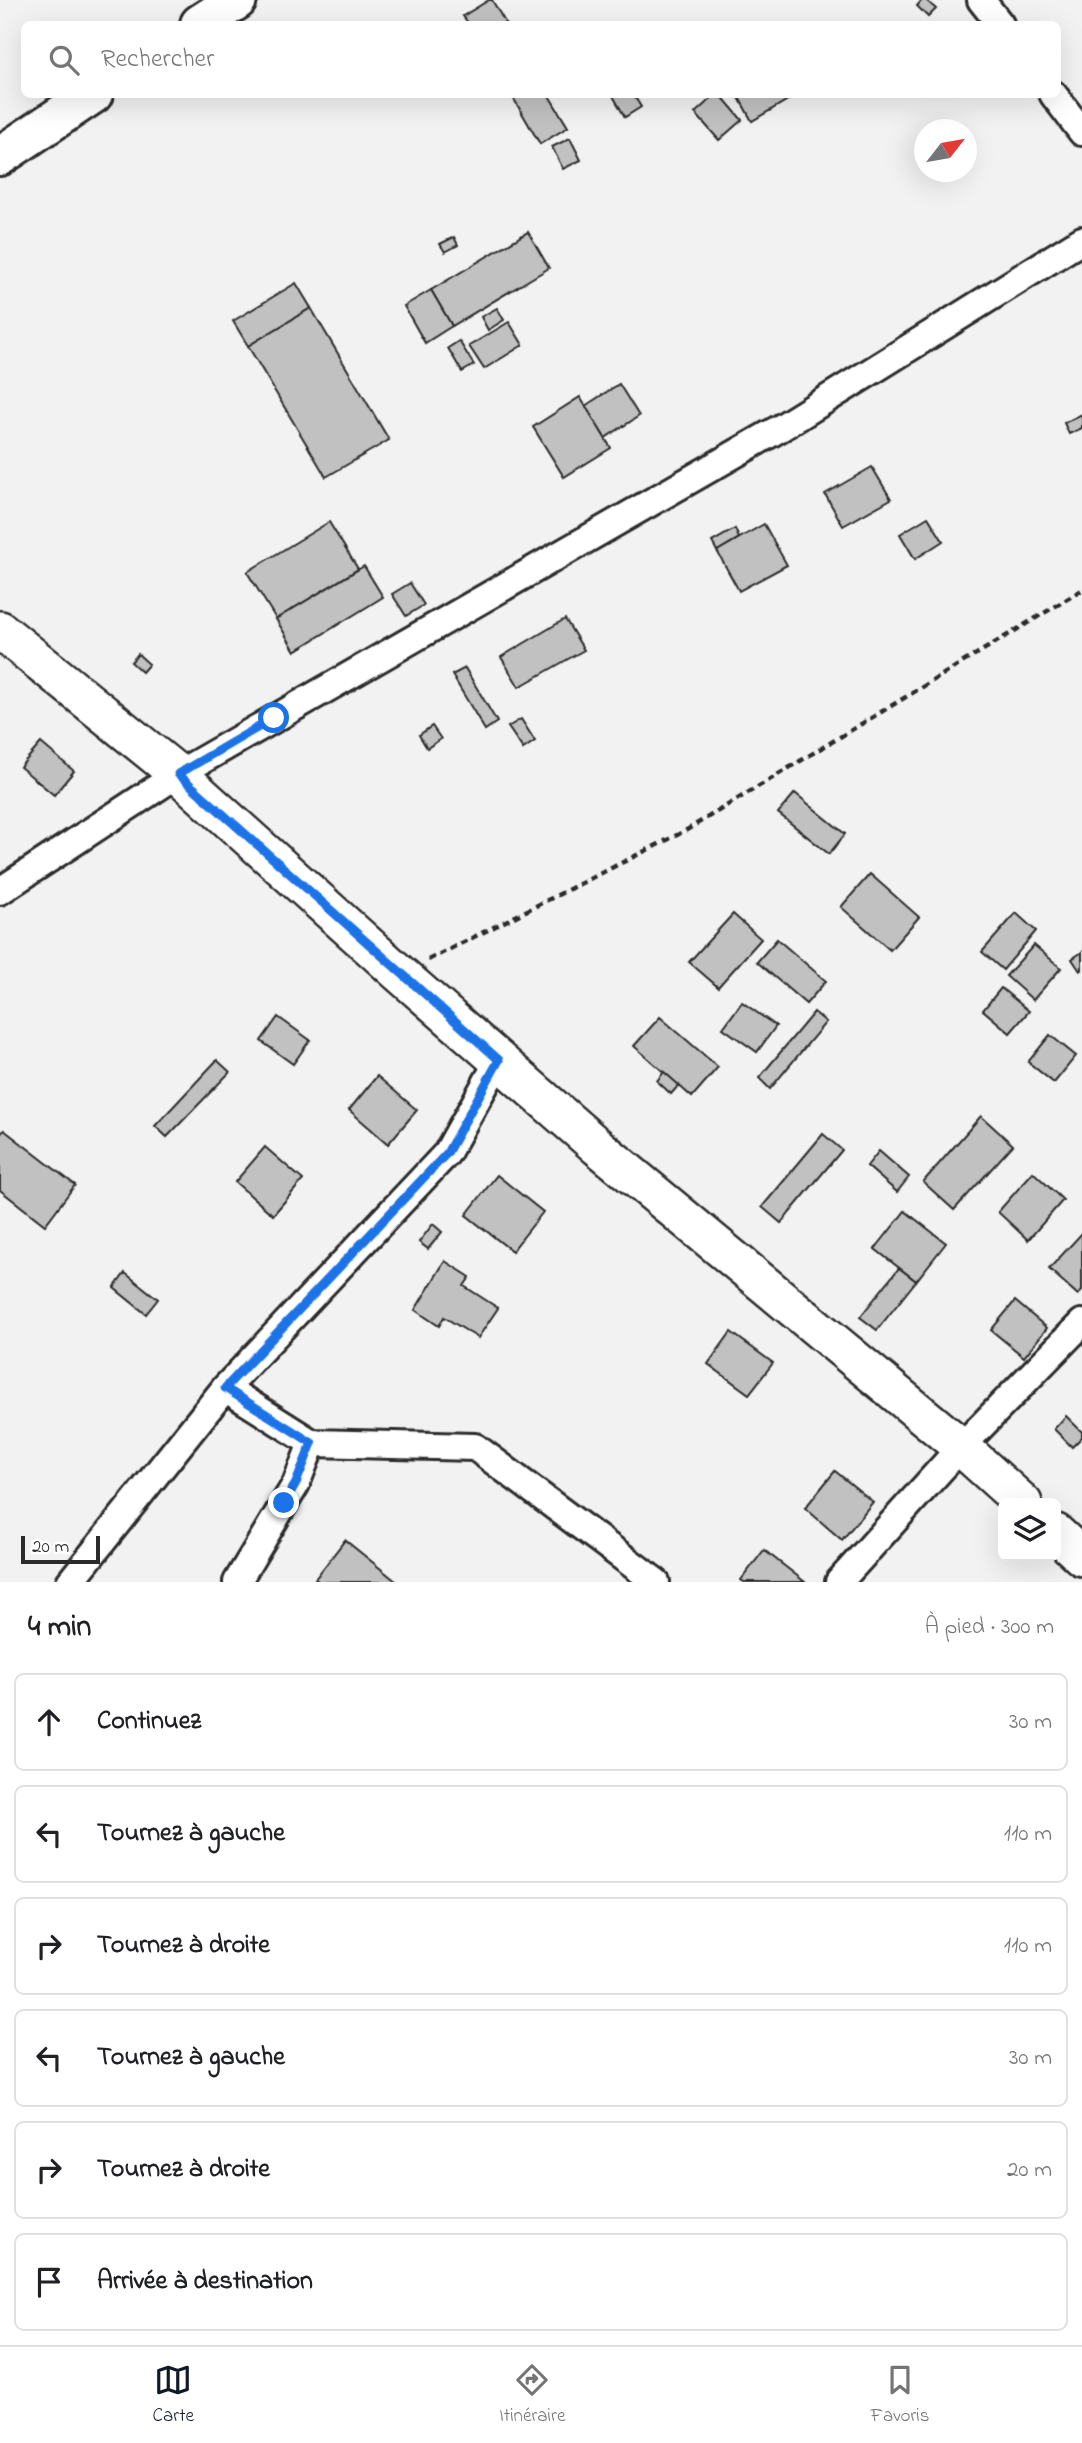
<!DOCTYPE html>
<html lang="fr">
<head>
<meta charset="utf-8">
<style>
  :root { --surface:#fff; --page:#f6f6f6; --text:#202124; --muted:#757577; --line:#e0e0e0; --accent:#111827 }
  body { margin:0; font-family:"Indie Flower",sans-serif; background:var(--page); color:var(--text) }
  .controls { position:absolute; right:21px; bottom:21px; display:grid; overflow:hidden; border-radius:10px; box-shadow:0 7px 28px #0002 }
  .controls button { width:63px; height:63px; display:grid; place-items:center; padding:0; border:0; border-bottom:2px solid var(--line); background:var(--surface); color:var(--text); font:35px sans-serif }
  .compass { position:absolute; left:914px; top:119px; width:63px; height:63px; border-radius:50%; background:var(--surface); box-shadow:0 7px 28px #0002; rotate:59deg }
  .scale { position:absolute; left:21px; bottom:18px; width:79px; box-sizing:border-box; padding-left:7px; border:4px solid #2b2b2b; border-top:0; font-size:19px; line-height:24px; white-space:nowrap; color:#2b2b2b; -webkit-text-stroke:5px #fff; paint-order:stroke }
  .stop { position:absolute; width:21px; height:21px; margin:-16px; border:5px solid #1a73e8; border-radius:50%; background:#fff }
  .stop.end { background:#1a73e8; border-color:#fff; box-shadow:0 2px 7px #0008 }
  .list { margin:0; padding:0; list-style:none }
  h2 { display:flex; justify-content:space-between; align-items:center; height:91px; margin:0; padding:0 28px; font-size:30px }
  h2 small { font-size:23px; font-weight:400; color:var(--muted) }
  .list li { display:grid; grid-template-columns:46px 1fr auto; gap:21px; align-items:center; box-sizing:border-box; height:98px; margin:0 14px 14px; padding:0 14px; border:2px solid var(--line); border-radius:10px }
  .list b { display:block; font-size:26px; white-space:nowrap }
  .list em { font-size:23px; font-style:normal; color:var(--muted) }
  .icon { flex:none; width:38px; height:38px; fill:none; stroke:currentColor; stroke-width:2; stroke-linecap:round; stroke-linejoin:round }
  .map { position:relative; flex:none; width:1082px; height:1582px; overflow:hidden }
  .search { position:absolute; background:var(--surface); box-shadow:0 7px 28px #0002; left:21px; right:21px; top:21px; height:77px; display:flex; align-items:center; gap:18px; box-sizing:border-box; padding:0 24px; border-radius:10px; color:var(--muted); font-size:26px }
  .sheet { height:763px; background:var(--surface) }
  nav { display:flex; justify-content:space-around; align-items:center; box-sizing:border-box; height:98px; border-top:2px solid var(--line); background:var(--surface); font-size:19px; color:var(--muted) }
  nav a { display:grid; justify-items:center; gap:4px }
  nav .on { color:var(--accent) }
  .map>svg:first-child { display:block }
</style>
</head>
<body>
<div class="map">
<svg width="1082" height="1582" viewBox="0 0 1082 1582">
  <rect width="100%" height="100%" fill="#f2f2f2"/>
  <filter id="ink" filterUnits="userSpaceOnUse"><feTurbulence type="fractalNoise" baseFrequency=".0143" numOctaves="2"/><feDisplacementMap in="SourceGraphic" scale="14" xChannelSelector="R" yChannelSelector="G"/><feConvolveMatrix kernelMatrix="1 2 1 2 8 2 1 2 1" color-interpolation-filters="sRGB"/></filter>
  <g filter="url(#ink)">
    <g fill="#c1c1c1" stroke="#2b2b2b" stroke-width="2">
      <path d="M489,0H492L506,24H469L463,16Z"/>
      <path d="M922,0H926L936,9L928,17L917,6Z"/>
      <path d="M511,94H548L568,127L540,144Z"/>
      <path d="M612,94H633L641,107L625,117Z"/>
      <path d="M716,94H720L742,120L719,140L695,113Z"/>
      <path d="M737,94H789L791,98L752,121Z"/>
      <path d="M570,138L581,160L563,169L552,147Z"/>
      <path d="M528,232L549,268L452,326L431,290Z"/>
      <path d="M454,237L458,245L445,252L440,244Z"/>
      <path d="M296,283L311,308L248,346L233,321Z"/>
      <path d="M431,290L452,326L425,343L404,306Z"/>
      <path d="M311,308L389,440L326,477L248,346Z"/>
      <path d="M497,308L504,320L488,330L481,317Z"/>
      <path d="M509,322L523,345L484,369L469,346Z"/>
      <path d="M459,341L474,365L462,372L448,348Z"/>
      <path d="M619,384L639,416L605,438L585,406Z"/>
      <path d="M580,397L611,448L564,477L533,427Z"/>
      <path d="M1082,414V428L1069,434L1064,423Z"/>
      <path d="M872,467L891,499L843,526L825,494Z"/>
      <path d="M928,517L943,541L915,559L900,534Z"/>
      <path d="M329,522L358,569L276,619L247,572Z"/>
      <path d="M764,524L787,565L739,591L717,551Z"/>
      <path d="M735,529L739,538L717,551L712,542Z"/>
      <path d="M364,566L383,597L295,651L276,619Z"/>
      <path d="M410,583L424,605L406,616L392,594Z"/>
      <path d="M565,619L584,650L519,687L501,657Z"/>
      <path d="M138,654L149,664L142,672L131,662Z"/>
      <path d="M465,668L497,722L485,730L452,675Z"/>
      <path d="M521,719L535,741L523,749L508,727Z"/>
      <path d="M432,726L441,739L427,748L419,735Z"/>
      <path d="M41,743L74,771L54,795L20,767Z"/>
      <path d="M795,793L845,834L829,854L778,813Z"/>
      <path d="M870,874L919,917L890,950L841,907Z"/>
      <path d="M1016,913L1036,931L1003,970L982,952Z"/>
      <path d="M733,914L761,939L718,987L689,962Z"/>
      <path d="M777,939L826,981L806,1004L757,962Z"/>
      <path d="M1034,945L1061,968L1033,1000L1006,976Z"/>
      <path d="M1082,952V970L1080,971L1072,959Z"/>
      <path d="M1001,988L1029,1011L1010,1033L983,1010Z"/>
      <path d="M742,1002L776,1026L757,1052L723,1028Z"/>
      <path d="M814,1012L826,1022L770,1089L759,1078Z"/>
      <path d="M278,1017L310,1040L293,1064L261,1041Z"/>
      <path d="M660,1017L718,1067L692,1097L634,1046Z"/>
      <path d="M1050,1035L1076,1056L1054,1083L1028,1062Z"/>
      <path d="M217,1060L230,1072L167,1137L155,1126Z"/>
      <path d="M664,1072L679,1085L671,1094L657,1081Z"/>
      <path d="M377,1076L417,1110L388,1144L349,1110Z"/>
      <path d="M981,1116L1013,1145L954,1210L923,1182Z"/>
      <path d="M4,1130L75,1185L45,1225L0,1190V1135Z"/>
      <path d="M823,1134L842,1150L781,1223L762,1207Z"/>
      <path d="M265,1147L303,1180L273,1215L235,1182Z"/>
      <path d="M879,1151L909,1177L897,1192L867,1166Z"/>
      <path d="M1033,1172L1063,1200L1028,1240L998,1212Z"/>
      <path d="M497,1175L543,1212L512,1251L466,1215Z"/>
      <path d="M905,1211L946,1243L916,1281L875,1249Z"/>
      <path d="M433,1224L442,1232L428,1249L419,1242Z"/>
      <path d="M1082,1233V1291L1078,1295L1049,1269Z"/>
      <path d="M445,1261L470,1277L464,1286L498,1308L478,1338L444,1317L439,1326L415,1310Z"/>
      <path d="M899,1268L916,1281L877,1330L860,1317Z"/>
      <path d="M125,1273L158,1299L146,1314L114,1288Z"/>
      <path d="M1015,1301L1047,1328L1024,1357L991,1330Z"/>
      <path d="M731,1332L773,1363L749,1394L708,1364Z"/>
      <path d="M1066,1416L1082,1432V1437L1072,1447L1054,1429Z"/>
      <path d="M835,1471L873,1502L842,1540L805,1508Z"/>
      <path d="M345,1540L397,1582H320L315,1579Z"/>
      <path d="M764,1550L805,1582H744L741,1580Z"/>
    </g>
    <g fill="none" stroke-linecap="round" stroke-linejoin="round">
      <defs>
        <g id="street">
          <path d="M981,0L1000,24"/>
          <path d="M1053,94L1082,132"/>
          <path d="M0,891L178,774L782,427L1082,240"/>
          <path d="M225,1388L312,1443L475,1447L656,1582"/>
          <path d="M70,1582L225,1388L447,1153L499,1060"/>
          <path d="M237,1582L296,1484L312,1443"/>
          <path d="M839,1582L961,1447L1082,1323"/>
        </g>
        <g id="secondary">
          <path d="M0,630L178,774L400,974L598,1147L961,1447L1023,1503"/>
          <path d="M1056,1533L1082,1557"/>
        </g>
        <g id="highway">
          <path d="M200,24L237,0"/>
          <path d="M0,156L93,94"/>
        </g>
      </defs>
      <use href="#street" stroke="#2b2b2b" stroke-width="32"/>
      <use href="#secondary" stroke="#2b2b2b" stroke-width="42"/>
      <use href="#highway" stroke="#2b2b2b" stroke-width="44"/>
      <path stroke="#2b2b2b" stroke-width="4.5" stroke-dasharray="7 5" stroke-linecap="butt" d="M428,960L685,831L1082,590"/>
      <use href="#street" stroke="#fff" stroke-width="26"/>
      <use href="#secondary" stroke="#fff" stroke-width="37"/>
      <use href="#highway" stroke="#fff" stroke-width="38"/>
    </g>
  </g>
  <g fill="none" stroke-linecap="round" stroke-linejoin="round" filter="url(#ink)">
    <path stroke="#1a73e8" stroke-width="9" d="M274,718L178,774L499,1060L447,1153L225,1388L312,1443L296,1483L284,1503"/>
  </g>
</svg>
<div class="controls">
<button><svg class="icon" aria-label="layers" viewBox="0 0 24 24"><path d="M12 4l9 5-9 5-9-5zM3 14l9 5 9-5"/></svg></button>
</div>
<svg class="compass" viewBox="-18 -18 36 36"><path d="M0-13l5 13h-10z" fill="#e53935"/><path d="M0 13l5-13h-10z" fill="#757577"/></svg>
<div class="scale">20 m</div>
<div class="stop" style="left:274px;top:718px"></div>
<div class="stop end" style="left:284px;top:1503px"></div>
<div class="search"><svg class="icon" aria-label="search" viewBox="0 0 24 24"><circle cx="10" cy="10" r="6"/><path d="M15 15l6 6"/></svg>Rechercher</div>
</div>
<section class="sheet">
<h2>4 min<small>À pied · 300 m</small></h2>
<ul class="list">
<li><svg class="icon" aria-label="ahead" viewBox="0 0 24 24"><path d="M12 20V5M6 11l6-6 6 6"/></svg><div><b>Continuez</b></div><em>30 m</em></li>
<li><svg class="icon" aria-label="left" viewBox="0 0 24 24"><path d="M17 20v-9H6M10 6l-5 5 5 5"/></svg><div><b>Tournez à gauche</b></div><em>110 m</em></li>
<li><svg class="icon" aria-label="right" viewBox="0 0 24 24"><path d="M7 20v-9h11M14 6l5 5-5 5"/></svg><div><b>Tournez à droite</b></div><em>110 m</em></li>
<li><svg class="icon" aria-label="left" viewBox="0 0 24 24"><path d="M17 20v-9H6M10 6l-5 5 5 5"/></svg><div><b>Tournez à gauche</b></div><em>30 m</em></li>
<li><svg class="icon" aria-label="right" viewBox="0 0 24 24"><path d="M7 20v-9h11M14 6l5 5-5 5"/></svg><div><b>Tournez à droite</b></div><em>20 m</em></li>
<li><svg class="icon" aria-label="arrive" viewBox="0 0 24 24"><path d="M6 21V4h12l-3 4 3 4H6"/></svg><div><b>Arrivée à destination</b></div></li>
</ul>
</section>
<nav>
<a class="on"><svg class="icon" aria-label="map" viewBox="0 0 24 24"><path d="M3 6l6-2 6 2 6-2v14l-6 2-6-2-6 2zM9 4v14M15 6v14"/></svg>Carte</a>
<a><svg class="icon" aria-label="directions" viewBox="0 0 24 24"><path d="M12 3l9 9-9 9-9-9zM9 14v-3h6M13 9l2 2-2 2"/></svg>Itinéraire</a>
<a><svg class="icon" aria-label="saved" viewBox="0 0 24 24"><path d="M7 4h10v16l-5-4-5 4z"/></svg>Favoris</a>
</nav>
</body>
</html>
